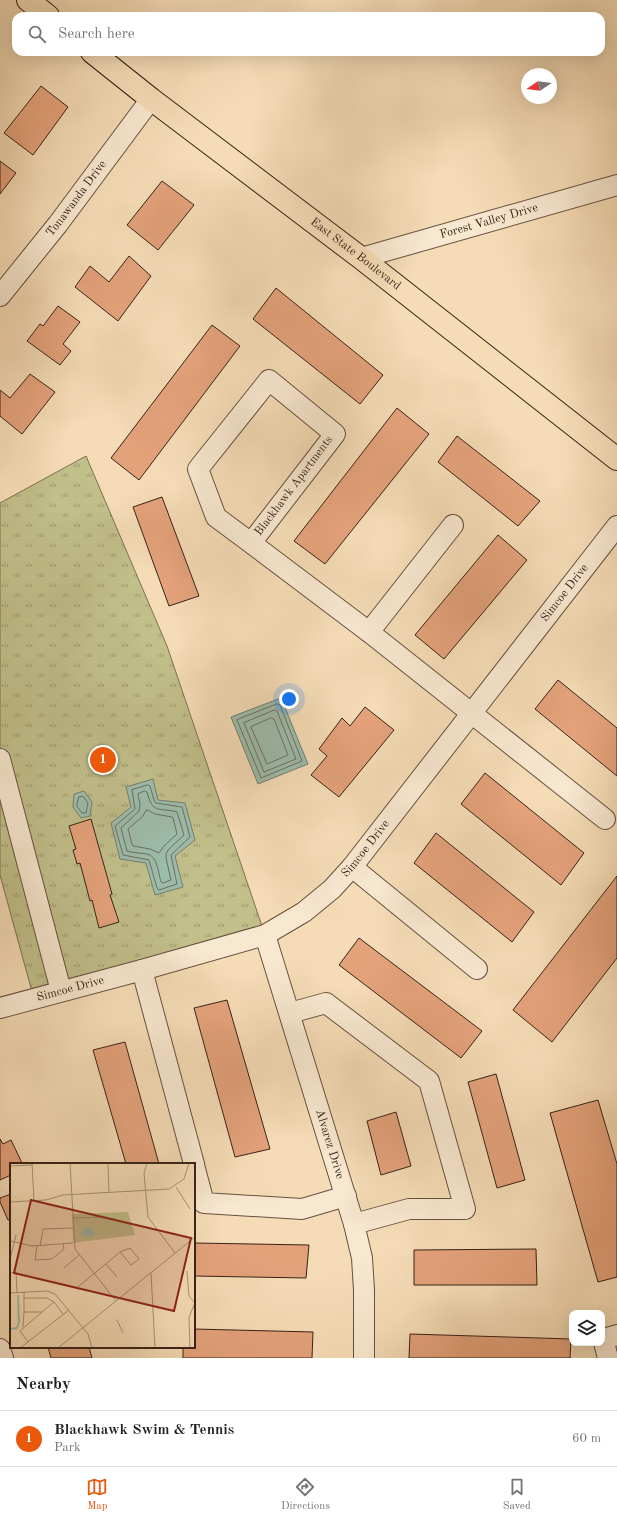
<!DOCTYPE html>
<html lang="en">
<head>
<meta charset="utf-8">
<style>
  :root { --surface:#fff; --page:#f6f6f6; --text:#202124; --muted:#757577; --line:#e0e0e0; --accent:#ea580c }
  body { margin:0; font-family:"Old Standard TT",serif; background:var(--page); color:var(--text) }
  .controls { position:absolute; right:12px; bottom:12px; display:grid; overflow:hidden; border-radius:8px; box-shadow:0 4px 16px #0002 }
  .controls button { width:36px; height:36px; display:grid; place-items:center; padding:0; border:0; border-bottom:1px solid var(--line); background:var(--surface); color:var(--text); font:20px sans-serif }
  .compass { position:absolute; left:521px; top:68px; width:36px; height:36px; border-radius:50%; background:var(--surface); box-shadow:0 4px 16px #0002; rotate:257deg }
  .you { position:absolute; left:289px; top:699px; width:14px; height:14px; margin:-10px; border:3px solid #fff; border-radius:50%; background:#1a73e8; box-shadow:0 0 0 6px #1a73e833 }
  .badge { display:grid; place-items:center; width:26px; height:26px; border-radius:50%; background:var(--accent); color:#fff; font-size:13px; font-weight:700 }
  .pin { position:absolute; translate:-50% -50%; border:2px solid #fff; box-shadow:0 1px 4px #0006 }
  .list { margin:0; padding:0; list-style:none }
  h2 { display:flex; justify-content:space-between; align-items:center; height:52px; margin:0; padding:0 16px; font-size:17px }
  h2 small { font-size:13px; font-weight:400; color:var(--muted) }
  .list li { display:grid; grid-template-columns:26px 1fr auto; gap:12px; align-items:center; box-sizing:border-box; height:56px; padding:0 16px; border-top:1px solid var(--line) }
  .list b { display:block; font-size:15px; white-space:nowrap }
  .list p { margin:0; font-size:13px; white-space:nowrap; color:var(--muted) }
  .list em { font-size:13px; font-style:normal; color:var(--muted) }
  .icon { flex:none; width:22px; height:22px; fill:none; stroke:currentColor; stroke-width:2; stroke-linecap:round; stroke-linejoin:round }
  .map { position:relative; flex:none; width:617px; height:1358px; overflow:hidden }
  .search { position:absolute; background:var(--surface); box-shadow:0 4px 16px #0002; left:12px; right:12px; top:12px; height:44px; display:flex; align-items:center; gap:10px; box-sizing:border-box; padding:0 14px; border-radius:12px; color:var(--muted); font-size:15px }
  .sheet { height:108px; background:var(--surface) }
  nav { display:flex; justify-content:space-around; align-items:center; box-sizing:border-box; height:56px; border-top:1px solid var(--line); background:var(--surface); font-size:11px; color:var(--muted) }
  nav a { display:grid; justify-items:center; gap:2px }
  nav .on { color:var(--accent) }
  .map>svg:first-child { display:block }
</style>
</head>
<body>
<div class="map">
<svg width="617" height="1358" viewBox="0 0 617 1358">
  <defs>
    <pattern id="park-tufts" width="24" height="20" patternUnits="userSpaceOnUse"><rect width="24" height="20" fill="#c1bf8a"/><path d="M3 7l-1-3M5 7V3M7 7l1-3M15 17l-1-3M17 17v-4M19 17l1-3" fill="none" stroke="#9e9b70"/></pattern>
  </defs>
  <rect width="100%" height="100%" fill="#f5dcb6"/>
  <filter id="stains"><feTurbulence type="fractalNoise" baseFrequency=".005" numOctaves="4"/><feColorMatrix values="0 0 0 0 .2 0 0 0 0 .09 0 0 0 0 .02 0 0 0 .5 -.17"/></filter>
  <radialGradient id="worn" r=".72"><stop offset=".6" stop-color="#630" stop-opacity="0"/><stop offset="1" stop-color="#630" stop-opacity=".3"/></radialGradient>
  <path fill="url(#park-tufts)" stroke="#7c7051" d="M86,456L167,646L265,935L34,999L0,875V503Z"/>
  <g fill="#9dbcab" stroke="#757e70">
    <path d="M281,698L308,764L258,784L231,717Z"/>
    <path d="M153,779L158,800L185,803L195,840L175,856L183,887L155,895L146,863L120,859L111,823L131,807L126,787Z"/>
    <path d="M84,791L92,802L90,816L81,818L73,807L74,794Z"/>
  </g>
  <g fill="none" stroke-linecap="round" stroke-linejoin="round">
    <g stroke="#6a6f62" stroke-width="1">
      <path d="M277,704L280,705L302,761L261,778L237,720Z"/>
      <path d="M275,710L277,711L296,759L264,772L244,723Z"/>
      <path d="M271,718L274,719L288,755L267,764L251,727Z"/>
      <path d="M148,785L150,786L154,800L156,803L182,807L190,837L171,855L177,884L159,890L157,888L149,860L123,855L115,826L135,809L132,790Z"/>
      <path d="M145,791L147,792C153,815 159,807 177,812L184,835L168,850L166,854V858L171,880L163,883L161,882C158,873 158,856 147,854C140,853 134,853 127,851L121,828L139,811L140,805L138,794Z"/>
      <path d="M79,797L83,796L88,803L86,813H82L77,806Z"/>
      <path d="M147,810L155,814L172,817L173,818L177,834L164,846L159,853L150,849L133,846L132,844L128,829L142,817Z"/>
    </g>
  </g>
  <g fill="#e4a27b" stroke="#382218">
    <path d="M41,86L68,107L33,155L4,133Z"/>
    <path d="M0,161L16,173L0,194Z"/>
    <path d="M162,181L194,205L158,250L127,225Z"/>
    <path d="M129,256L151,276L118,321L75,287L90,266L109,282Z"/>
    <path d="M276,288L383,375L360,404L253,319Z"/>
    <path d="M58,306L80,322L63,344L71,351L60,365L27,341L40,324L43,326Z"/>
    <path d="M212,325L240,346L139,480L111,458Z"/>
    <path d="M30,374L55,392L22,434L0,416V390L10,398Z"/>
    <path d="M397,408L429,434L325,564L294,541Z"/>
    <path d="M457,436L540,501L518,526L438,462Z"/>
    <path d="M162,497L199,596L169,606L133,507Z"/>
    <path d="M498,535L527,560L444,659L415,635Z"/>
    <path d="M558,680L617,728V776L535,709Z"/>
    <path d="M365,707L394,730L339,797L311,775L327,756L319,749L342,718L350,726Z"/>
    <path d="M485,773L584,853L561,885L461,804Z"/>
    <path d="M91,819L112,894L110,895L119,922L99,928L92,900L90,901L80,863L77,864L73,850L76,849L69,826Z"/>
    <path d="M436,833L534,912L512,942L414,863Z"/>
    <path d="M617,876V958L552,1042L513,1010Z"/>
    <path d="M359,938L482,1031L461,1058L339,965Z"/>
    <path d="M227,1000L270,1149L235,1157L194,1008Z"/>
    <path d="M125,1042L159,1164H126L93,1050Z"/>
    <path d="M496,1074L525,1180L497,1188L468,1082Z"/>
    <path d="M598,1100L617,1164V1277L598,1282L550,1113Z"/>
    <path d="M396,1112L411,1166L381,1175L367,1121Z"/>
    <path d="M0,1139L3,1144L11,1140L22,1163L11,1164V1175L0,1180Z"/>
    <path d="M11,1194V1219L8,1220L0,1202V1198Z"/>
    <path d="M194,1243L309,1245L306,1278L194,1276Z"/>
    <path d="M536,1249L537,1285H414V1250Z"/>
    <path d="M194,1329L313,1332L312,1358H183V1347H194Z"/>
    <path d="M410,1334L571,1339L570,1358H409Z"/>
    <path d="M48,1347H89L92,1358H51Z"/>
  </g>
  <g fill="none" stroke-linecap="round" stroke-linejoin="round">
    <defs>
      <g id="minor">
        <path id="s1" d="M361,258L617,185"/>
        <path id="s2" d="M0,296L58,224L151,99"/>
        <path d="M251,543L216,517L198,469L269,380L335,434L251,543L369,632L605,819"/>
        <path d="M369,632L453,525"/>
        <path d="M0,759L61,991"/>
        <path d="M352,867L477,969"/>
        <path id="s3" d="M265,935L354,1224L362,1258L364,1290V1358"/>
        <path d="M142,970L194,1164"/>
        <path id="s4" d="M0,1008L142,970L265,935L304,912L332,889L352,867L617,526"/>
        <path d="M290,1013L326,1003L429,1081L465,1209H409L354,1224"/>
        <path d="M194,1165L204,1203L302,1209L346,1196"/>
        <path d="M0,1349L3,1358"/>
        <path d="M608,1358L603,1339L617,1335"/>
      </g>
      <g id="major">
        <path d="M28,0L48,16"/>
        <path id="s5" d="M92,52L151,99L361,258L617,459"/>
      </g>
    </defs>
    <use href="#minor" stroke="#675040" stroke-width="22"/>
    <use href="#major" stroke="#382218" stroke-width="24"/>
    <use href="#minor" stroke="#f8e8d0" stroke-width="20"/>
    <use href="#major" stroke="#f5dcb6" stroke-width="22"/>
  </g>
  <g text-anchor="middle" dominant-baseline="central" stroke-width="4" stroke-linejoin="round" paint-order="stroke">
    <g font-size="12" fill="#382218" stroke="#f8e8d0">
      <text stroke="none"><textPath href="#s2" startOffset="124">Tonawanda Drive</textPath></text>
      <text stroke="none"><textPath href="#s1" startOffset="133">Forest Valley Drive</textPath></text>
      <text stroke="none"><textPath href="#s5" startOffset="332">East State Boulevard</textPath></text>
      <text transform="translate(294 486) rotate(-53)">Blackhawk Apartments</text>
      <text stroke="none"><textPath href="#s4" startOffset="733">Simcoe Drive</textPath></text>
      <text stroke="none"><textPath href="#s4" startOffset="409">Simcoe Drive</textPath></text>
      <text stroke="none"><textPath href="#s4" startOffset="73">Simcoe Drive</textPath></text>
      <text stroke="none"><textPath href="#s3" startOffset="219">Alvarez Drive</textPath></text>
    </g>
  </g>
  <g transform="translate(10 1163)">
    <rect width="185" height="185" fill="#f5dcb6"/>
    <path d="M118,49L125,72L63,80L62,51Z" fill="#c1bf8a"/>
    <path d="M76,65H81L85,71L81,74L71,72V68Z" fill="#9dbcab"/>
    <path fill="none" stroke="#9dbcab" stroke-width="2" d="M0,166L7,165L9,159L8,132"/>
    <path fill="none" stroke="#a99277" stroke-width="1" d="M22,0L24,38M60,0L65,86L106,138M98,0L99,30M137,0L134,10L138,54L165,90M0,3L22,2M166,24L180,46M0,39L36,37L53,32L159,26L174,16L179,0M62,55L96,54M0,78L22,83L63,80M27,83L25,97L42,96L54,86L53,81M30,83L33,66L63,65M0,96L6,72M96,101L107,114M54,105L69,92M177,108L179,133L185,140M0,110L6,109L7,129M141,110L145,185M68,124L110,89L121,102L129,96L120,85L110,89M14,129V149H32L44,139L53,151M0,130L37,128L45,131L78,171L82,185M14,135H37L44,139M107,157L113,170M13,164L14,149M18,179L10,168L32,149M10,185L59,147M48,185L185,74M180,185L179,154L185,140"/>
    <path fill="#8f2418" fill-opacity="0.15" stroke="#8f2418" stroke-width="2" d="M21,37L181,75L164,148L4,110Z"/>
    <rect width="185" height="185" fill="none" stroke="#382218" stroke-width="2"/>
  </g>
  <rect width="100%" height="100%" filter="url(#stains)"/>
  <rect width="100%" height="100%" fill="url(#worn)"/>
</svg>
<div class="controls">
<button><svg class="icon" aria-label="layers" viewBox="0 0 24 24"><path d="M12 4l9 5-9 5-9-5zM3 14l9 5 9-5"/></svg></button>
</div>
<svg class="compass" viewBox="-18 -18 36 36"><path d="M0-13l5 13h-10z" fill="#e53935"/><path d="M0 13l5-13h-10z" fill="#757577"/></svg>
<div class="you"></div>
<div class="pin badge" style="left:103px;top:760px">1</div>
<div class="search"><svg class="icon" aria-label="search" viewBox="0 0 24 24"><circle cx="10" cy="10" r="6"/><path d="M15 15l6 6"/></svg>Search here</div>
</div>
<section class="sheet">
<h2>Nearby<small></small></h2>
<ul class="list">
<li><span class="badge">1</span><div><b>Blackhawk Swim &amp; Tennis</b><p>Park</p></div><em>60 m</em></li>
</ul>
</section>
<nav>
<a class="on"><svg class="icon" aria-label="map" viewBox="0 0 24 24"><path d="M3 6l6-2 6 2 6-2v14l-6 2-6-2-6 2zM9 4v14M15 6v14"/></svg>Map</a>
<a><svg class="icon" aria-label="directions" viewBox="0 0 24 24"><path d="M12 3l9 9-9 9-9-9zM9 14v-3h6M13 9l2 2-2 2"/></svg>Directions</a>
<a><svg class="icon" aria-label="saved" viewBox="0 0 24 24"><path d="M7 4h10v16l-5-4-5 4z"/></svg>Saved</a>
</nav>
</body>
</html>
